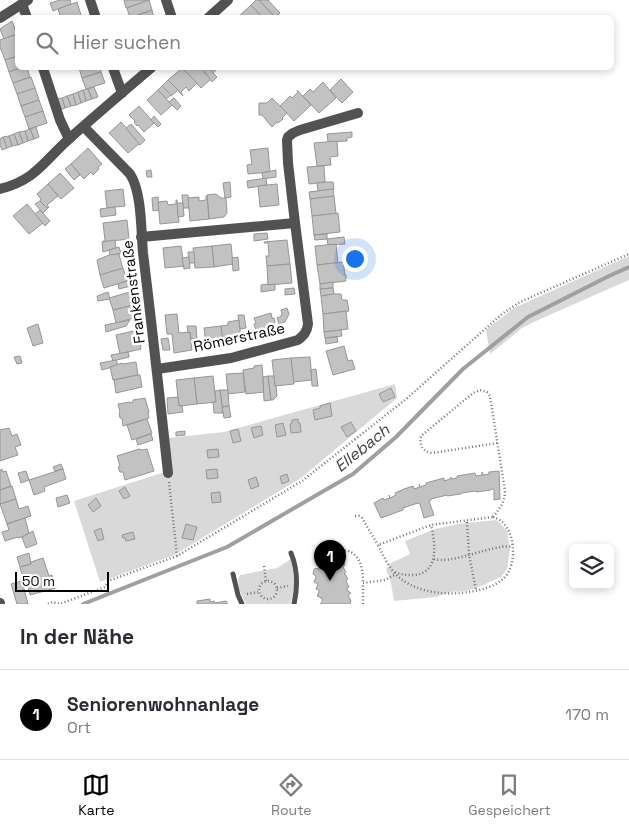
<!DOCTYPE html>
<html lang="de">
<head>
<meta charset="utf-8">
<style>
  :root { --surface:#fff; --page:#f2f2f3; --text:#2b2b33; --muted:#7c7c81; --line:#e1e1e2; --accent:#000 }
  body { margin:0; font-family:"Space Grotesk",sans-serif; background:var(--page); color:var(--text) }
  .controls { position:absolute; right:15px; bottom:15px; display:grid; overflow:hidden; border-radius:8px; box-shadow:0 2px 8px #0003 }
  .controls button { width:45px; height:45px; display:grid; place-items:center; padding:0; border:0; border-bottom:1px solid var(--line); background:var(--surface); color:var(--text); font:25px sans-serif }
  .scale { position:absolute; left:15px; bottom:12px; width:94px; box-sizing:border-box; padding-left:5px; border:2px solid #000; border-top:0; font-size:14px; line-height:18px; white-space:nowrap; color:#000; -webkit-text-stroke:4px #fff; paint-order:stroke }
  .you { position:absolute; left:354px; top:258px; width:18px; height:18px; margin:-12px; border:4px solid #fff; border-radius:50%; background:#1a73e8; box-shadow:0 0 0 8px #1a73e833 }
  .badge { display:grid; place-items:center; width:32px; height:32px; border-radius:50%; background:var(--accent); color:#fff; font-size:16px; font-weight:700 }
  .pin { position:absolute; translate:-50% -41px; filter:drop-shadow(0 1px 2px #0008) }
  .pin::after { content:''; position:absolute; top:26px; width:18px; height:15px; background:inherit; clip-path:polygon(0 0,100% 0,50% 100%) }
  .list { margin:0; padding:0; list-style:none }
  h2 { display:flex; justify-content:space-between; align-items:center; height:65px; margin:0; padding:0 20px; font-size:21px }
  h2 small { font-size:16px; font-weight:400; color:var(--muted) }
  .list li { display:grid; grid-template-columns:32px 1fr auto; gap:15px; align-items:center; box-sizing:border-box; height:90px; padding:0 20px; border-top:1px solid var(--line) }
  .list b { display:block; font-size:19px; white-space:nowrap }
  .list p { margin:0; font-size:16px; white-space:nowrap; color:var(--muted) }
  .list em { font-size:16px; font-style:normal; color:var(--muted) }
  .icon { flex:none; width:28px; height:28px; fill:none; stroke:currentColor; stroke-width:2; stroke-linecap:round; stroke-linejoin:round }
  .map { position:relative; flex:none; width:629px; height:604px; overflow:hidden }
  .search { position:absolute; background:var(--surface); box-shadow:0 2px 8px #0003; left:15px; right:15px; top:15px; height:55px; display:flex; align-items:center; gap:12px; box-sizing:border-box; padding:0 18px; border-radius:8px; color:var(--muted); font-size:19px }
  .sheet { height:155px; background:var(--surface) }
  nav { display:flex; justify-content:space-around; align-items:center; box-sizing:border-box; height:70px; border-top:1px solid var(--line); background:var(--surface); font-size:14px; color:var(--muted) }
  nav a { display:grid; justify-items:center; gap:2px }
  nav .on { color:var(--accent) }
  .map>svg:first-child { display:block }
</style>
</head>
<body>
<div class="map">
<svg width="629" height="604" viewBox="0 0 629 604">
  <rect width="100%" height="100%" fill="#fff"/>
  <g fill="#d9d9d9">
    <path d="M629,256V280L538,320L522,328L490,354L486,330L514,308Z"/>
    <path d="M395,384L397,398L301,478L174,555L100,582L74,501L171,470L168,438L224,432Z"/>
    <path d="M496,520L500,523L507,531L510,549L507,569L501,577L481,586L466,591L450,592L436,597L394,601L391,583L386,569L391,563L410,554L405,541L435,529L458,524Z"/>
    <path d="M291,559C294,575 296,589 290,604H246C242,595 235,584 240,575L277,568Z"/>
  </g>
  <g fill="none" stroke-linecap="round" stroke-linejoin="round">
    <path stroke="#a0a0a0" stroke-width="4" d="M83,604L227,547L353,474L396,437L463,369L528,317L609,276L629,267"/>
  </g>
  <g fill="#c2c2c2" stroke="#969696">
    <path d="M60,0H70L71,4L53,11L50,3Z"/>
    <path d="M124,0H147V1L126,8Z"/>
    <path d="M149,0L152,10L130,18L127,8Z"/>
    <path d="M256,0H259L275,17L262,18L251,5Z"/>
    <path d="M259,0H268L280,13L275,17Z"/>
    <path d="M77,2L81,15L72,18H61L58,9Z"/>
    <path d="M251,5L262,17L261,18H237Z"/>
    <path d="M152,10L154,18H130Z"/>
    <path d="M12,21L17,34L4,39L0,29Z"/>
    <path d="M18,34V56L5,60L1,49H0V40Z"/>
    <path d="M18,56V68H20L9,72L5,60Z"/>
    <path d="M20,68H27L30,77L13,83L9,72Z"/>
    <path d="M79,68H100L101,72L82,78Z"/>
    <path d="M182,68H200L211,79L201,88Z"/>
    <path d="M182,68L197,83L189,91L186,87L181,92L183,96L168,80Z"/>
    <path d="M208,68L217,77L212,82L204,71Z"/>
    <path d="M208,68H216L217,69L213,73Z"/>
    <path d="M101,72L105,83L86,89L82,78Z"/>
    <path d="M31,77L35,88L17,94L13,83Z"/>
    <path d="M341,79L353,92L342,103L330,90Z"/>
    <path d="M168,80L178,90L171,96L162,86Z"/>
    <path d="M323,82L336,98L319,113L303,96L310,89L313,92Z"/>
    <path d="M162,86L171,95L166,99L158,90Z"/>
    <path d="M94,87L98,97L92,99L88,89Z"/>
    <path d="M35,88L39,100L21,106L17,94Z"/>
    <path d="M88,89L92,99L86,101L83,90Z"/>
    <path d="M83,90L86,101L81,103L78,92Z"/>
    <path d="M158,90L172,105L161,115L147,100Z"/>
    <path d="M297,90L311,105L294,121L280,106L290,96L292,98L298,92Z"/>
    <path d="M78,92L81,103L76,105L73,94Z"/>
    <path d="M73,94L76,105L71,106L67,96Z"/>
    <path d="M67,96L71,106L65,108L62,98Z"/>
    <path d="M62,98L65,108L60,110L56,99Z"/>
    <path d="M174,98L181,106L177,110L169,102Z"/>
    <path d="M272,98L287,113L282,118L283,119L278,123L277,122L272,127L262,115H259V103H267Z"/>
    <path d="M39,100L43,111L25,117L21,106Z"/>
    <path d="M139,106L154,123L144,132L138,125L137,126L134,122L135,121L129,115Z"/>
    <path d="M43,111L47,123L29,129L25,117Z"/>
    <path d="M154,116L161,124L158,127L151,120Z"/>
    <path d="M121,122L140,143L128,153L109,133Z"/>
    <path d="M131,124L145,140L140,145L126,128Z"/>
    <path d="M36,127L39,137L34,139L30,129Z"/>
    <path d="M30,129L34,139L28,141L25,131Z"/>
    <path d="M25,131L28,141L23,143L19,132Z"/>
    <path d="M19,132L23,143L18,145L14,134Z"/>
    <path d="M352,132V137L347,138V141L328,142L327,134Z"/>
    <path d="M14,134L18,145L12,146L9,136Z"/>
    <path d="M9,136L12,146L7,148L3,137Z"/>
    <path d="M3,137L7,148L2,150L0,145V139Z"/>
    <path d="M337,141L338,156L330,157L331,165L317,166L314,143Z"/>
    <path d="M88,148L102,164L98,167L99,169L93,175L91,172L84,179L71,164Z"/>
    <path d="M268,148L270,172L248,174L247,165L252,164L250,150Z"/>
    <path d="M71,164L80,175L74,180L65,169Z"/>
    <path d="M324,166L325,182L309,184L307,167Z"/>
    <path d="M151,170L152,177H147L146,171Z"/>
    <path d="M276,170V177L263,179L262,173Z"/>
    <path d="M60,173L74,188L61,199L48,184Z"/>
    <path d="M266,178L267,185L248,188L247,181Z"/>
    <path d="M230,182L231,197L225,198L223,183Z"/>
    <path d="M325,182H333L334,189L318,191L317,183Z"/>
    <path d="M48,184L58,196L47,205L49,207L47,208L40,201L41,199L37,194Z"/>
    <path d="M277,184L279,205L260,207L258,186Z"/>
    <path d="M123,189L125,206L107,208L105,191Z"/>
    <path d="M333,189L334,196L310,199L309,192Z"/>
    <path d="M216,194L221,198H226L227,213L224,217L209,219L207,195Z"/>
    <path d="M182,195H188L189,208H183Z"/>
    <path d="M206,196H207L209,219L190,221L188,198L199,197V201L206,200Z"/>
    <path d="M334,196L336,214L312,216L310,199Z"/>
    <path d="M158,197L159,210L153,211L152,198Z"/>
    <path d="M176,200H177L179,222L160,224L158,202L167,201L168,205L176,204Z"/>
    <path d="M40,201L47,208L49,207L43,213L35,204Z"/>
    <path d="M177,203H183L184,216L178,217Z"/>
    <path d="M27,204L43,223L29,234L13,216Z"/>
    <path d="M115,207L116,215L101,217L100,209Z"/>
    <path d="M40,210L50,221L45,226L35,214Z"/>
    <path d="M338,213L340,232L314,235L312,216Z"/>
    <path d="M127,220L129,239L102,242L105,240L103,223Z"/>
    <path d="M267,233L268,239L254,241V234Z"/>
    <path d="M327,234V239L315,240L314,235Z"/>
    <path d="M344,237L345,244L328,245L327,239Z"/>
    <path d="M115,240L116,248L103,252L102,242Z"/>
    <path d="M287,240L290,264L267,266L266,256H269L268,243H264V242Z"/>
    <path d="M231,244L233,264L214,267L212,246Z"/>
    <path d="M336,244L338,263L317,265L315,246Z"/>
    <path d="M181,246L184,266L165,268L163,248Z"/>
    <path d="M212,246L214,267L195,268L193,248Z"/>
    <path d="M119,247L121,253L110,256L109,250Z"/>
    <path d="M188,252H194L195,263H189Z"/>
    <path d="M119,254L123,269L100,275L97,260L109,255Z"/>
    <path d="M189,257L190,268L184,269L182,258Z"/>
    <path d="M238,257L239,270L233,271L232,258Z"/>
    <path d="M343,262L345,275H346V279H345L346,281L320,284L317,265Z"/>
    <path d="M290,264L292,283L268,285L267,266Z"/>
    <path d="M123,268L127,281L104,288L100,275Z"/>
    <path d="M126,280H129L131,286L119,289L118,284L127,281Z"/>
    <path d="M333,282V288L320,289V284Z"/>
    <path d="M268,284V285L275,284V290L261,292V285Z"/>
    <path d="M294,288L295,294L285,295V289Z"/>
    <path d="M333,288L334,294L321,296L320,289Z"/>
    <path d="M108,292L110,299L98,301L97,296Z"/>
    <path d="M130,292L134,305L113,310L109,298Z"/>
    <path d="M334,294H341L342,300H347L349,311L323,314L321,296Z"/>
    <path d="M134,305L137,317L116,323L113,310Z"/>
    <path d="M287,308L289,314L285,322L279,324L277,318L280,317L282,314L281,310Z"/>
    <path d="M346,311L348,329L324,332L323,314Z"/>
    <path d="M271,313L272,318H274L275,323L268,326L267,328L269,333L258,337L254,324L256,323L254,318Z"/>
    <path d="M177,314L179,333L190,332L192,350L174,353L172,334H167L165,315Z"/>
    <path d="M238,315H244L246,328L240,329Z"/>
    <path d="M130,320L126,326L106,332L105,325Z"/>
    <path d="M239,320L241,342L223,343L221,326L228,325V322Z"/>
    <path d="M38,324L43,343L33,346L27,328Z"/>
    <path d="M187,326H196L197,339H191L190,332L188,333Z"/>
    <path d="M221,326L223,343L206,345L204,328Z"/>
    <path d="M138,330L141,349L120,354L116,335Z"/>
    <path d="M341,330L342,336L325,338L324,332Z"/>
    <path d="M337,337L338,342L326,344L325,338Z"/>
    <path d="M168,338L170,350H163L161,339Z"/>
    <path d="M344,346L348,361L352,360L355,369L333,375L326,351Z"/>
    <path d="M128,352L129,357L113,361L111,355Z"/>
    <path d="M20,356L22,363L17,364L14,357Z"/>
    <path d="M310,357L312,380L293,382L291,358Z"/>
    <path d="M291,358L294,384L275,386L272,360Z"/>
    <path d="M116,360L118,365L116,366L102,370L100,363Z"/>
    <path d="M136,362L138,375L113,380L110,367L122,363L123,364Z"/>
    <path d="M262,365L264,392L246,394L243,370L254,368V366Z"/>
    <path d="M316,369L318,386H312L311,370Z"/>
    <path d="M243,373L245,392L228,394L226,374Z"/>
    <path d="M138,375H140L142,387L116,393L114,380Z"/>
    <path d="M213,376L216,402L197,404L194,378Z"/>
    <path d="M268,376L271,400L264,401L263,377Z"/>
    <path d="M268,376H274L275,386H276L277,396L273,400H271Z"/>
    <path d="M194,378L197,404L179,406L176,380Z"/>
    <path d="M391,388L395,397L383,402L379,394Z"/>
    <path d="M220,390H228L229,406L222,407Z"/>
    <path d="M220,390L223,413H214L213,402H216L215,391Z"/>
    <path d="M178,397L179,406H182L183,412L168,414L167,398Z"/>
    <path d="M145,398L149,412H148L149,418L123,426L122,418H120L119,413L120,412L118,404L130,402V403L133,402V400Z"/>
    <path d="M330,403L332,416L315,420L313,410L320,408V406Z"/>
    <path d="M229,406L231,417L224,418L222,407Z"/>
    <path d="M147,419L152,433L132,440L127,425Z"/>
    <path d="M298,419V423H300L301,432L291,433L290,424L292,423V420Z"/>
    <path d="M351,422L356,431L347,437L341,427Z"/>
    <path d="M283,423L286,435L277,437L275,425Z"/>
    <path d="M261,426L263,435L254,438L251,428Z"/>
    <path d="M9,428L12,436L17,434L21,445L15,447L18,455L0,461V430Z"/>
    <path d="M238,429L241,441L233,443L230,431Z"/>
    <path d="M185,431V435L176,436V432Z"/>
    <path d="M151,434L153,440L138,445L136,439Z"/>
    <path d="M139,449L142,450L147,449L154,471L125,480L123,472H120L118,467L120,466L117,456Z"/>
    <path d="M218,449L219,457L208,458L207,450Z"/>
    <path d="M61,464L63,469L55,471L53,467Z"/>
    <path d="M2,469L3,472L6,471L11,486L0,490V470Z"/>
    <path d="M63,469L66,479L44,487L45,491L34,495L29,480Z"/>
    <path d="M217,469L218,478L207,479L206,470Z"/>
    <path d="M26,471L29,480L21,483L18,473Z"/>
    <path d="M499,471L500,499L494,500V489H492L491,490L476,492V491L461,493V494L447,496V495L431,499V500L429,501L434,515L424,518L420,504L418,503L403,508V510L381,518L374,503L383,498L384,500L390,498L389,495L390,498L396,495L395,493L404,489L413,486L414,489L420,487L419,484L420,487L426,485V483L444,478V481L450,479L451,477V479L457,478V476L475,473L476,476L482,475V472L483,475L489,474V472Z"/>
    <path d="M287,474L289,481L282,484L280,477L281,476Z"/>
    <path d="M256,477L259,486L251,489L248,480Z"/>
    <path d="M12,486L16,499L0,504V490Z"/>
    <path d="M125,487L130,496L124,499L119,491Z"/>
    <path d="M220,492L221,502L212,503L211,493Z"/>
    <path d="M67,495L70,503L58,507L56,498Z"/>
    <path d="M96,498L101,506L93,512L88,505Z"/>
    <path d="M16,499L19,509L28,506L31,516L7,524L0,504Z"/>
    <path d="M25,518L29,533L22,537L18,538V537L5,541L2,532L9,530L7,524Z"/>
    <path d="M186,524L197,527L193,540L182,538Z"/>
    <path d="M101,528L104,539L98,541L94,531Z"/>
    <path d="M33,531L37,544L26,548L22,537Z"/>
    <path d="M133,532L135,539L126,541L125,538H123L122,535Z"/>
    <path d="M29,553L31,564L20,567L17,557Z"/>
    <path d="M43,558L49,576L52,575L56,588L30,595L25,574L22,575L20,567L31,564V562Z"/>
    <path d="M342,559L345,565L343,567L346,572L344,574H345L348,579L346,581L349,587L347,588V590L351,593L348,595L351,601L350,604H320L322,602V598H320V597L317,596L319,592V590L316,589L318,584L314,582L316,577L315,575L313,574L314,569L326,567V565L330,564L329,562Z"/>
    <path d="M22,581L28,604H17L11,584Z"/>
    <path d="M210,599V602L214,601L215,603L226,601L228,604H197V601Z"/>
  </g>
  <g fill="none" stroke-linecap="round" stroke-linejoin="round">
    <g stroke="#747474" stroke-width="2.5" stroke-dasharray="1 2.5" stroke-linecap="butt">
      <path d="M169,482L177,556"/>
      <path d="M355,516H359L362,518L378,545"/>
      <path d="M493,517C516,523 519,565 503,579C496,585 487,588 479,590C454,596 422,595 401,579C390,571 384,557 378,545L431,525Z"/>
      <path d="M493,517C500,508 505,502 505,491L490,396L487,392L480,390L473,393L421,436C419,445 423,452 432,453L498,443"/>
      <path d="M467,522L469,555L476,590"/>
      <path d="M335,554L346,550C361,555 363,569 363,583"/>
      <path d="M434,559C449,564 484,549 501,547C505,546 509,547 513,546"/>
      <path d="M264,566L266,581"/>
      <path d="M395,572C401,575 408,575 414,575C440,573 435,542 431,525"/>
      <circle cx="268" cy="590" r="9"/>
      <path d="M277,588L288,586"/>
      <path d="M247,594L258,592"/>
      <path d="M48,604L53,602L60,604L105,587L108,581L177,556L302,481L405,400L502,314L520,302L629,254"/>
      <path d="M363,604V583L385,580L396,574"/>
    </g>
    <g stroke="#525252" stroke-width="5">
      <path d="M291,553C298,570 298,586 294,604"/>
      <path d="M233,574L238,595L242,604"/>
    </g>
    <g stroke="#525252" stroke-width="10">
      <path d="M90,0L96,18"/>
      <path d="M166,0L172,18"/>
      <path d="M22,4L27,18"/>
      <path d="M0,18L28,0"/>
      <path d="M208,18L228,0"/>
      <path d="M43,68L60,120L69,139"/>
      <path d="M113,68L122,93"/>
      <path d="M84,127L130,174C142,192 141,231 143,253C152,326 160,400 168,473"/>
      <path d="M0,189C36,180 44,161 70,138C97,114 124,91 151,68"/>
      <path d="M295,223L288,163L287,140L288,137L293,133L300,130L358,113"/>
      <path d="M141,237L295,223L308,324C307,332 304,335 298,340L231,358L157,369"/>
      <path d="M0,603V604"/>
    </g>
  </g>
  <g text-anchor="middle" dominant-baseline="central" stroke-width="5" stroke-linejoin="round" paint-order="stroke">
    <g font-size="15" fill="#000" stroke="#fff">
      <text transform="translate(133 292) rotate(-97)">Frankenstraße</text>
      <text transform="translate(239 337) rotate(-12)">Römerstraße</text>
    </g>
    <g font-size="16" font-style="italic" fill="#414141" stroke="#fff">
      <text transform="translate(362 448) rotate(-39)">Ellebach</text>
    </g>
  </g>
</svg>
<div class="controls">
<button><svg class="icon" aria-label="layers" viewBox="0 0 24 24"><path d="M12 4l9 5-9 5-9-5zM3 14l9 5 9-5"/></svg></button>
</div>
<div class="scale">50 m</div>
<div class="you"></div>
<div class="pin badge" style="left:330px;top:581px">1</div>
<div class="search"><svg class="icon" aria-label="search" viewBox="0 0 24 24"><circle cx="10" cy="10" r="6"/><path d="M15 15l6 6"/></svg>Hier suchen</div>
</div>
<section class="sheet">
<h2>In der Nähe<small></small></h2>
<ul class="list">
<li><span class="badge">1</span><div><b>Seniorenwohnanlage</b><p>Ort</p></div><em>170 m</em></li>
</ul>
</section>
<nav>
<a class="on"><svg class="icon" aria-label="map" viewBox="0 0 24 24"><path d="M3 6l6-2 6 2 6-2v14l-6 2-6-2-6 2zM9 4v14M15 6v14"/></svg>Karte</a>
<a><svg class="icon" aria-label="directions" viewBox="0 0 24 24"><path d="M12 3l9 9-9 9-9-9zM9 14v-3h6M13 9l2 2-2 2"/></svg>Route</a>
<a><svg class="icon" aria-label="saved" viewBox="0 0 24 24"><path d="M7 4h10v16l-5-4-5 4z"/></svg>Gespeichert</a>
</nav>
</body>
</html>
